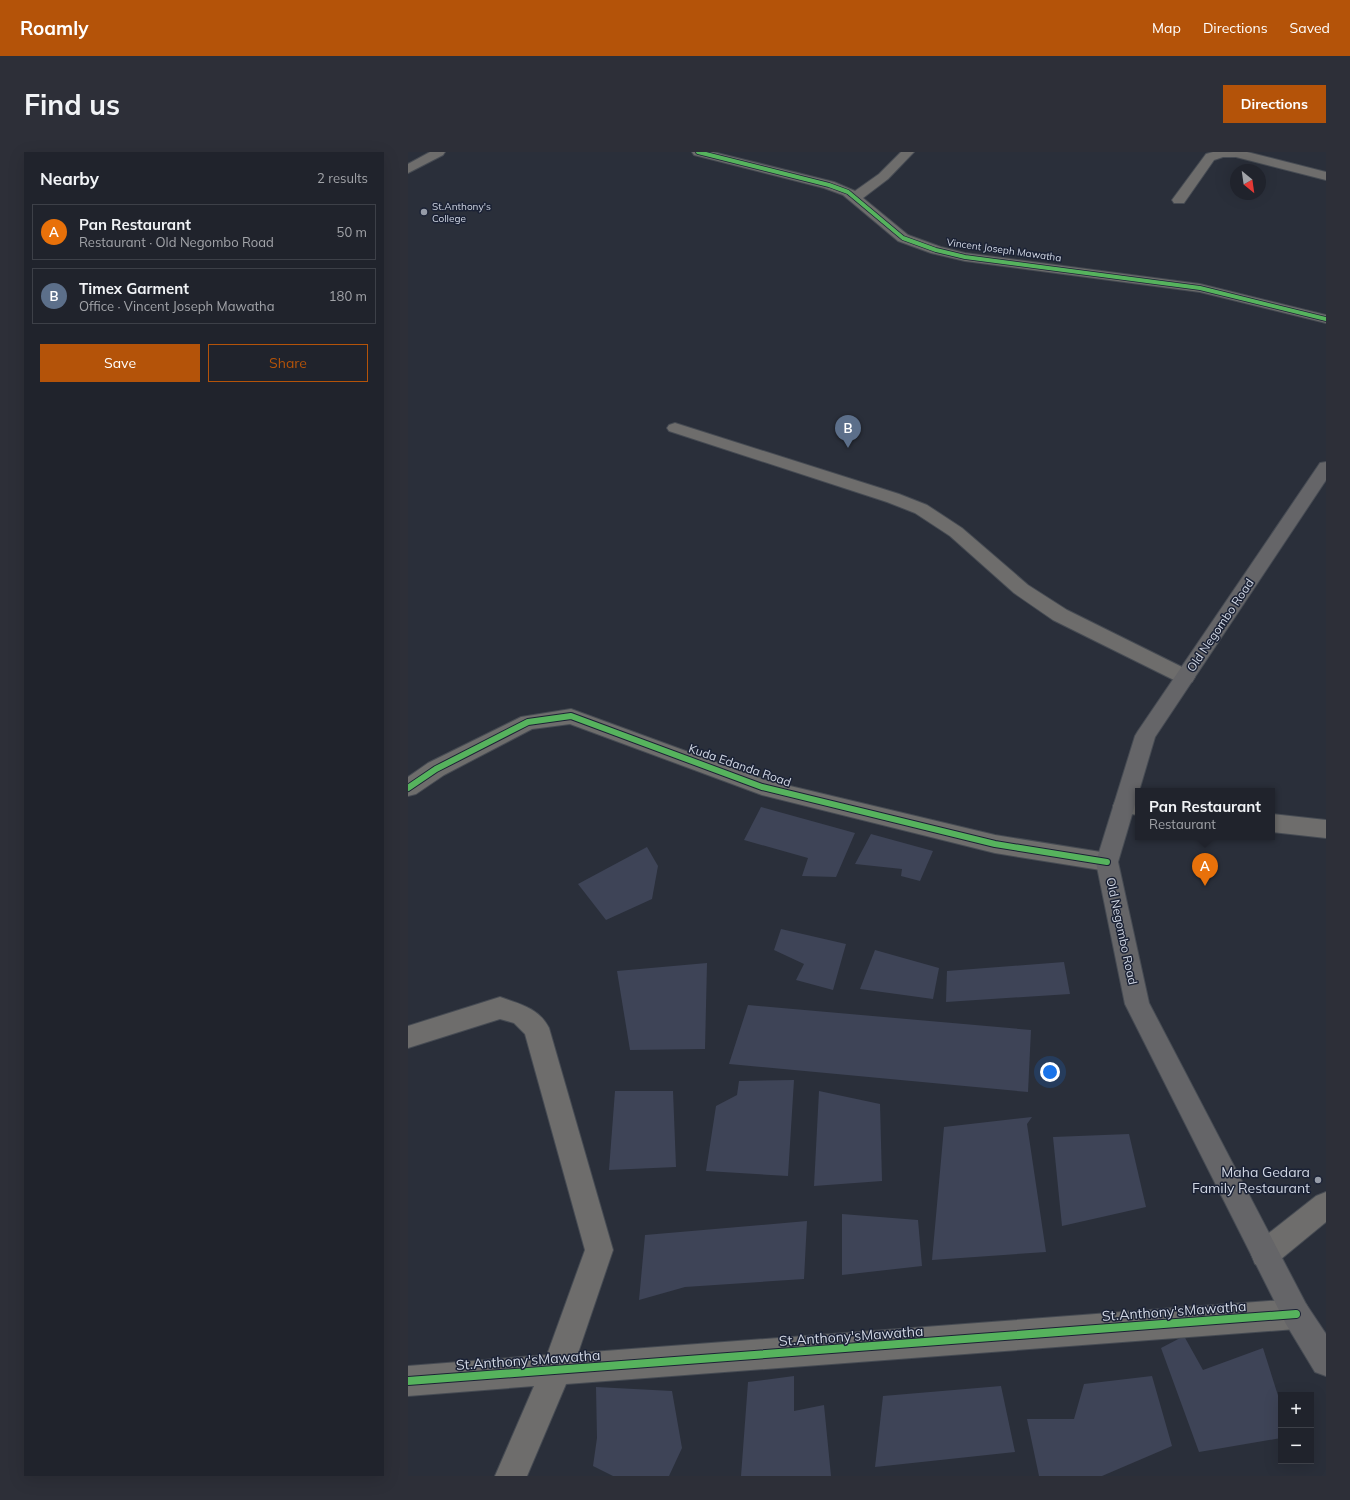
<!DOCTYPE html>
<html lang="en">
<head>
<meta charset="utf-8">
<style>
  :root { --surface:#20232c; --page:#2d2f38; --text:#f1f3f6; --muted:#a2a4a9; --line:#3d4048; --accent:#b45309 }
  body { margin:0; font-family:Mulish,sans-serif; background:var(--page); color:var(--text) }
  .controls { position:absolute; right:12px; bottom:12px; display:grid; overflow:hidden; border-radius:0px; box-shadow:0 4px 16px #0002 }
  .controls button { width:36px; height:36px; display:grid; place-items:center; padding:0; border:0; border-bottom:1px solid var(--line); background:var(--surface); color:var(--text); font:20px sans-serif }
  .compass { position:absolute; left:822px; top:12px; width:36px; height:36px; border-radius:50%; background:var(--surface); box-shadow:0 4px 16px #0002; rotate:151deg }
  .you { position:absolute; left:642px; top:920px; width:14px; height:14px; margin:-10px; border:3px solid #fff; border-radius:50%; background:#1a73e8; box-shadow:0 0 0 6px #1a73e833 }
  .badge { display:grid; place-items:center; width:26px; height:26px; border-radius:50%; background:var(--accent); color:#fff; font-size:13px; font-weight:700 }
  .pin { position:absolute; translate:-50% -33px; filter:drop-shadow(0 1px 2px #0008) }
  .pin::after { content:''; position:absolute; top:21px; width:14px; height:12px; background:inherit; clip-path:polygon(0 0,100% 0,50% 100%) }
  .popup { position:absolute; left:727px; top:636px; width:140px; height:52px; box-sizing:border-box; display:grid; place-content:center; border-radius:0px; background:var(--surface); filter:drop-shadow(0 1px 3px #0005); font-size:13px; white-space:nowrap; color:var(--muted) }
  .popup b { font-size:15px; color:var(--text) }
  .popup::after { content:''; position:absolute; left:50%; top:100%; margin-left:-8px; border:8px solid transparent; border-top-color:var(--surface) }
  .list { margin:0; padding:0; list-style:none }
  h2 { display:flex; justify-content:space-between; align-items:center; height:52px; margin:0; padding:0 16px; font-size:17px }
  h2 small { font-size:13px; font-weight:400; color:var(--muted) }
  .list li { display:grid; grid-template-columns:26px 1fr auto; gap:12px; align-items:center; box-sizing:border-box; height:56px; margin:0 8px 8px; padding:0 8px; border:1px solid var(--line); border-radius:0px }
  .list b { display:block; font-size:15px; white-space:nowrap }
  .list p { margin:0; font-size:13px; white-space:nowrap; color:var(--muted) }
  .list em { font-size:13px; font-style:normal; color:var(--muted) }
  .actions { display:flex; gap:8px; padding:12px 16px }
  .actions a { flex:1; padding:9px 0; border:1px solid var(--accent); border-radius:0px; text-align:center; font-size:14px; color:var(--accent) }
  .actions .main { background:var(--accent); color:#fff }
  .map { position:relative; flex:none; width:918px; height:1324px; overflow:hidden; border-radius:0px }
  header { display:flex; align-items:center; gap:24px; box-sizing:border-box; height:56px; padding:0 20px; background:var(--accent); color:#fff }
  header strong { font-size:19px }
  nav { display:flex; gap:22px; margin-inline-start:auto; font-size:14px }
  .intro { display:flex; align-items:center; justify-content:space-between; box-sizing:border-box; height:96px; padding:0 24px }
  h1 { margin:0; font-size:28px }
  .button { padding:10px 18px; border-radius:0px; background:var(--accent); color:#fff; font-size:14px; font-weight:700 }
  main { display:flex; gap:24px; padding:0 24px }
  aside { flex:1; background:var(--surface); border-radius:0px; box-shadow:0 4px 16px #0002 }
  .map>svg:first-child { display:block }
</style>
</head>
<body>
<header>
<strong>Roamly</strong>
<nav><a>Map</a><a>Directions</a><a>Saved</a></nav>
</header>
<div class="intro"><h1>Find us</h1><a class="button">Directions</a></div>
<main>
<aside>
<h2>Nearby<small>2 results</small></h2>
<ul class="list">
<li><span class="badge" style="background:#e8710a">A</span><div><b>Pan Restaurant</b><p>Restaurant · Old Negombo Road</p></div><em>50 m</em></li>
<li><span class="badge" style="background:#5c6f8a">B</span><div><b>Timex Garment</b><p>Office · Vincent Joseph Mawatha</p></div><em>180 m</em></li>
</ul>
<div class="actions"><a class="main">Save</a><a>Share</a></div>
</aside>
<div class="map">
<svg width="918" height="1324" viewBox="0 0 918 1324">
  <rect width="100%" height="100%" fill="#2a2f3a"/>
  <g fill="#3e4457">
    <path d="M353,655L447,681L428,725L394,724L400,706L336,688Z"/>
    <path d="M463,682L525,699L512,729L493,724L494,717L447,712Z"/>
    <path d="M239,695L250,714L244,747L198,768L170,732Z"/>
    <path d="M373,777L438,792L425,838L388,828L396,812L366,798Z"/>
    <path d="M467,798L531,816L525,847L452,837Z"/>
    <path d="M656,810L662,842L538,850L539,819Z"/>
    <path d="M299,811L297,897L222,898L209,819Z"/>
    <path d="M340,853L623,878L620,940L321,912Z"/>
    <path d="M386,928L380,1024L298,1019L308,954L329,943L331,929Z"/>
    <path d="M207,939H265L268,1015L201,1018Z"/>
    <path d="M411,939L472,952L474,1029L406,1034Z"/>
    <path d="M624,965L619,972L638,1100L524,1108L536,975Z"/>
    <path d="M721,982L738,1055L654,1074L645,985Z"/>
    <path d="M434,1062L510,1068L514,1114L434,1123Z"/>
    <path d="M399,1069L396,1127L277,1135L231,1148L237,1083Z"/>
    <path d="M776,1184L795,1218L855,1196L873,1253V1286L791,1300L753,1196Z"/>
    <path d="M386,1224V1259L416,1253L423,1324H333L340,1230Z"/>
    <path d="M744,1224L764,1294L694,1324H631L619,1267H666L676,1232Z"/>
    <path d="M593,1234L607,1300L467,1315L475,1244Z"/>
    <path d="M188,1235L264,1239L274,1296L261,1324H205L185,1314L189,1286Z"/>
  </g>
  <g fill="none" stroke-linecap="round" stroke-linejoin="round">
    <defs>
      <g id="minor">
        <path d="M22,0H37L35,3L0,21V12Z"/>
        <path d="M284,0H305L426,30L447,39L471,22L493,0H506L480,27L455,46L500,83L533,95L557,101L792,132L918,163V171L792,140L557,109L523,101L490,89L435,43L416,36L286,3Z"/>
        <path d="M805,0H839L918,20V28L828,5H815L806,8L776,51H766L764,48L798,2Z"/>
        <path d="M267,271L491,342L519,353L554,376L620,433L659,458L784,520L787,525L784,530L777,532L770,530L645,468L606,441L542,384L507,361L479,350L261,279L259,276L261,273Z"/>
        <path d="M163,557L357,628L587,683L699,701L707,704L710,710L707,716L699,719L587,701L354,643L162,572L124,577L36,623L8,642L0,644V625L20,611L113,565Z"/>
        <path d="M716,646L730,647V663L708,660L705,654L708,648Z"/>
        <path d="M864,662L918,668V686L864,680Z"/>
        <path d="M92,845C112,852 131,856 141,876L205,1098L170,1201L888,1147L898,1152L903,1162L898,1172L888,1177L158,1232L119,1324H87L126,1234L0,1244V1214L139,1203L177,1098L117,882L106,871L92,867L0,896V874Z"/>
        <path d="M918,1040V1070L867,1112L857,1116L847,1112L843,1102L847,1092L908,1044Z"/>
      </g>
      <path id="major" d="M918,310V328L747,585L710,710L741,851L898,1152L918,1182V1224L907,1220L878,1172L717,852L688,710L727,584L730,579L912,311Z"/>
    </defs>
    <use href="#minor" stroke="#464b53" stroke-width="2"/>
    <use href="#major" stroke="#464b53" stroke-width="2"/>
    <use href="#minor" fill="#6e6d6c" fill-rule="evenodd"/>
    <use href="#major" fill="#656568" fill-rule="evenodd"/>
    <defs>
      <path id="cycleway-far2" d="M290,0L421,33L440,40L495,86L528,98L557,105L792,136L918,167"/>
      <path id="cycleway-far1" d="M0,636L28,617L120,570L163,564L354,635L587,692L699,710"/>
      <path id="cycleway" d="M0,1229L888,1162"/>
    </defs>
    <use href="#cycleway-far2" stroke="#1b2235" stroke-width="5.5"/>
    <use href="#cycleway-far1" stroke="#1b2235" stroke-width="8"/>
    <use href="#cycleway" stroke="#1b2235" stroke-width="10"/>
    <use href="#cycleway-far2" stroke="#56b35d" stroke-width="4"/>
    <use href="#cycleway-far1" stroke="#56b35d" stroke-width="6"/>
    <use href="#cycleway" stroke="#56b35d" stroke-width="8"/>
  </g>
  <g fill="#969ca8" stroke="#1b2235" stroke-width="1.5">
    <circle cx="16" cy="60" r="4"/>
    <circle cx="910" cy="1028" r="4"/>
  </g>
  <g text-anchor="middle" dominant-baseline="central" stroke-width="3" stroke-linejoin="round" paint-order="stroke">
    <g font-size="10" fill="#d0d6e3" stroke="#1b2235" text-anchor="start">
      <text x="24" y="54">St.Anthony's<tspan x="24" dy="12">College</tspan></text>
    </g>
    <g font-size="10" fill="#d0d6e3" stroke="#1b2235">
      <text transform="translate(596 98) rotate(8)">Vincent Joseph Mawatha</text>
    </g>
    <g font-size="12" fill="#d0d6e3" stroke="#1b2235">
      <text transform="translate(812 473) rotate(-56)">Old Negombo Road</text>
      <text transform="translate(332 613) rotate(19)">Kuda Edanda Road</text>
      <text transform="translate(714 779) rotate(78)">Old Negombo Road</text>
    </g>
    <g font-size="14" fill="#d0d6e3" stroke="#1b2235" text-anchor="end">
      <text x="902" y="1020">Maha Gedara<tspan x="902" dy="16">Family Restaurant</tspan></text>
    </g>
    <g font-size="14" fill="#d0d6e3" stroke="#1b2235">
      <text transform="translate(766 1159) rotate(-4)">St.Anthony'sMawatha</text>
      <text transform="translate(443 1184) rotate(-4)">St.Anthony'sMawatha</text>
      <text transform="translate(120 1208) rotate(-4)">St.Anthony'sMawatha</text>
    </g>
  </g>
</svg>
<div class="controls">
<button>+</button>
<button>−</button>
</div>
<svg class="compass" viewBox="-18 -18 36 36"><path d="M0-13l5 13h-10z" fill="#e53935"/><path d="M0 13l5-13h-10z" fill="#a2a4a9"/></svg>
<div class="you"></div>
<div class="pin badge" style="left:797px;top:734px;background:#e8710a">A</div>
<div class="popup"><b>Pan Restaurant</b>Restaurant</div>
<div class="pin badge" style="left:440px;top:296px;background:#5c6f8a">B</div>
</div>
</main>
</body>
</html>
